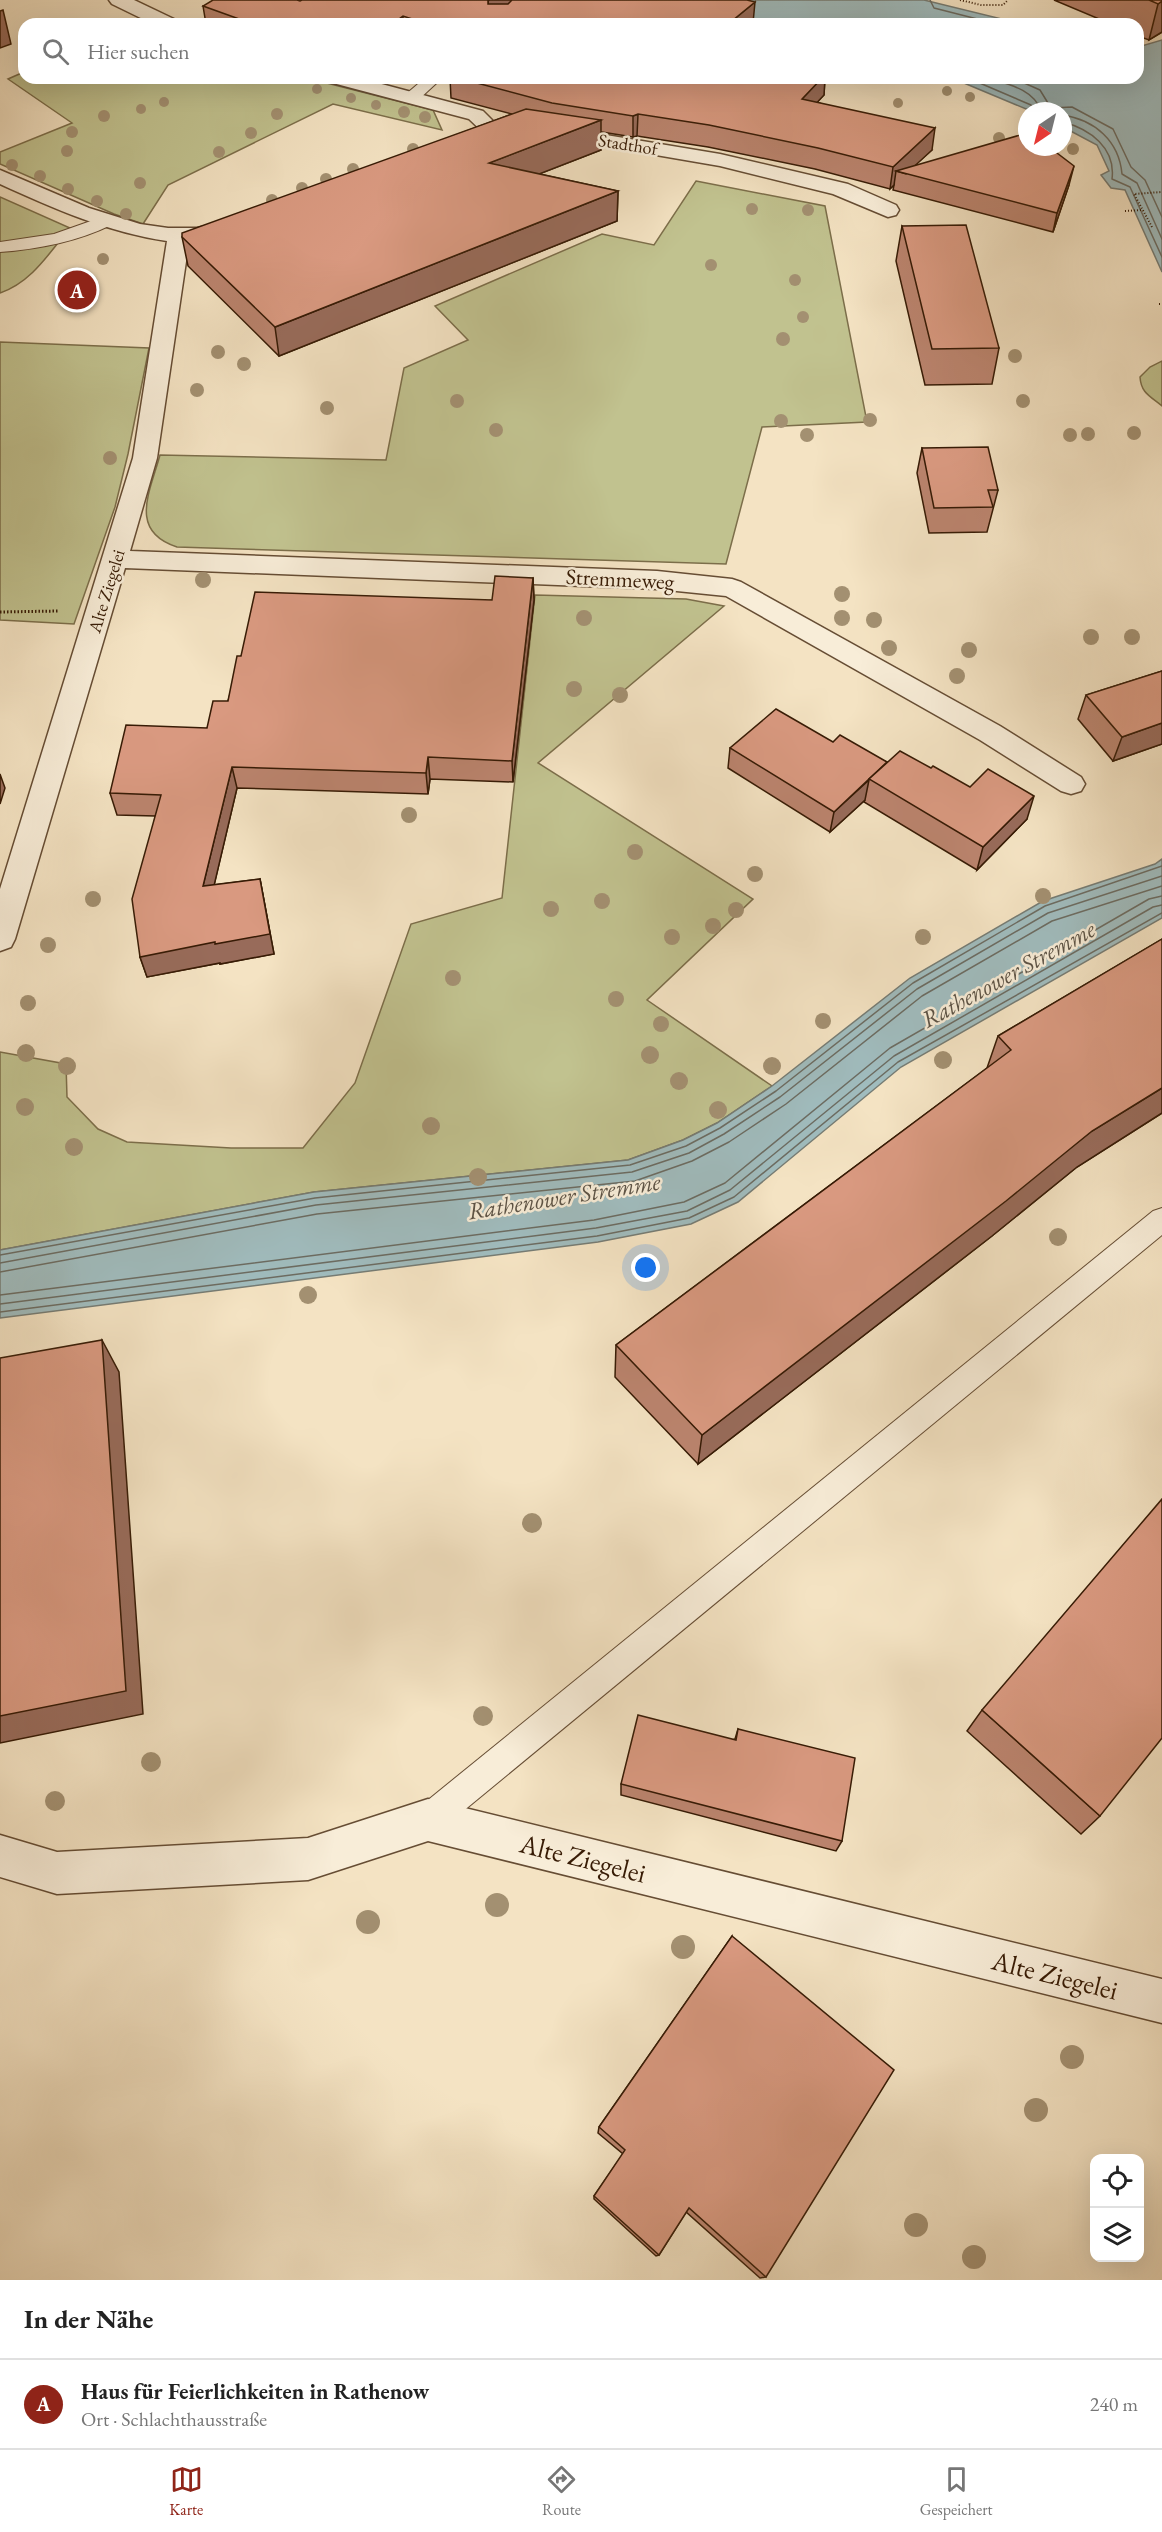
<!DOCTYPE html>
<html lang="de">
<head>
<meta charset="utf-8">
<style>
  :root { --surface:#fff; --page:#f6f6f6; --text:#222; --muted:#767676; --line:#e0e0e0; --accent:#8f2418 }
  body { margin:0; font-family:"EB Garamond",serif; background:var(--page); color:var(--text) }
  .controls { position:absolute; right:18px; bottom:18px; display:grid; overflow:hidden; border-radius:12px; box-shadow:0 6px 24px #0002 }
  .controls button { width:54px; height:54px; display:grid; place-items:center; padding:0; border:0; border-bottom:2px solid var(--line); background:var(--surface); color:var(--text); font:30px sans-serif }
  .compass { position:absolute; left:1018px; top:102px; width:54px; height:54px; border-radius:50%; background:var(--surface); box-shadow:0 6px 24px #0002; rotate:215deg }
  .you { position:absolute; left:646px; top:1268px; width:21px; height:21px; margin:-15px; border:4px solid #fff; border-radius:50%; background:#1a73e8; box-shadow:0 0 0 9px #1a73e833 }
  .badge { display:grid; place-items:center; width:39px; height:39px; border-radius:50%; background:var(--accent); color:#fff; font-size:20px; font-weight:700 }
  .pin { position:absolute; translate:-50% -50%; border:3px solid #fff; box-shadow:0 2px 6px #0006 }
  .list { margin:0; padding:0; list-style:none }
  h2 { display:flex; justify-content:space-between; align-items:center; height:78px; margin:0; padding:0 24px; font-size:26px }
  h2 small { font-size:20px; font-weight:400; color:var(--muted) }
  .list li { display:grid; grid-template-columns:39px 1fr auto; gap:18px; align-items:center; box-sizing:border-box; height:90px; padding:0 24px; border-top:2px solid var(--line) }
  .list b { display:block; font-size:22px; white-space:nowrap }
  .list p { margin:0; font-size:20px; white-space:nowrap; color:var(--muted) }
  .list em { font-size:20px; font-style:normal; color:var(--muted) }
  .icon { flex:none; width:33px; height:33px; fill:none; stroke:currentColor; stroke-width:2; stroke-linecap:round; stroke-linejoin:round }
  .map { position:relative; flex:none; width:1162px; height:2280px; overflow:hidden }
  .search { position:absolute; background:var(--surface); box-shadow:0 6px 24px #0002; left:18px; right:18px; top:18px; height:66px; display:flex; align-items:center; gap:15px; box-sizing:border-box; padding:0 21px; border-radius:18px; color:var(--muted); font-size:22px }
  .sheet { height:168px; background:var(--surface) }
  nav { display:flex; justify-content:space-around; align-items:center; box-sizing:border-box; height:84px; border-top:2px solid var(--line); background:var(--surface); font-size:16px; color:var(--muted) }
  nav a { display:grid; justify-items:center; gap:3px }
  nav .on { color:var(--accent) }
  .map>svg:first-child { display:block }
</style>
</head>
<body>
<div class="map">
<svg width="1162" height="2280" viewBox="0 0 1162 2280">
  <rect width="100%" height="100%" fill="#f4e3c3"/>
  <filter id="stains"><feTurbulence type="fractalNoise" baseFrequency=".00333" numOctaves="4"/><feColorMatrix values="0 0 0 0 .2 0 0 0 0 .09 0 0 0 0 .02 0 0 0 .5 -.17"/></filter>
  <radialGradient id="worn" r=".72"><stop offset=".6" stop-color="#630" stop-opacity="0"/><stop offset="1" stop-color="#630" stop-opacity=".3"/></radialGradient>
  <g fill="#c1c28f" stroke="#7c6e4a" stroke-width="1.5">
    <path d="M24,72V78H307L433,110L442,130L333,104L168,185L143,224L114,214L0,164V152L72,123L8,79Z"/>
    <path d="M696,181L825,206L867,422L762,427L726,564L177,547C128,531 150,492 160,455L386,460L404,368L468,340L435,306L602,234L654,245Z"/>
    <path d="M0,197L70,228C49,253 32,282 0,293Z"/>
    <path d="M0,342L149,348L128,454L115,507L74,624L0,620Z"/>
    <path d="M1162,361V406C1150,396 1141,393 1140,377L1150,367Z"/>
    <path d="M535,595L686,599L724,606L538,763L753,899L647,1000L772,1086L717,1123L683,1140L628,1160L314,1192L0,1250V1052L66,1064L67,1097L98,1129L127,1142L231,1148H303L355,1083L411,924L502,898Z"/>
  </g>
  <g fill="#a0bcbe" stroke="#767c74" stroke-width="1.5">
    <path d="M679,0H924L1022,24H768Z"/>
    <path d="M1162,40V272L1125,190L1111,188L1101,175L1109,171L1097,145L1063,127V111H1031L952,78H1138V47Z"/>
    <path d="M1162,859V918L901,1067L738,1202L691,1224L598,1242L0,1318V1250L314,1192L628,1160L683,1140L717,1123L772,1086L910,978L1043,901L1155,864Z"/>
  </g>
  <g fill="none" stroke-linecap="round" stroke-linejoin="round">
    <g stroke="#6c6c62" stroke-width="1.5">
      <path d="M930,0L934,8L997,24"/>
      <path d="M968,78L1031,105L1033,111"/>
      <path d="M988,78C1007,84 1034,89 1041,111"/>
      <path d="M1013,78L1040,90L1051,108L1072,107L1113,129L1131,167L1145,180L1162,217"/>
      <path d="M1063,115C1095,120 1119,141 1122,174L1137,183L1162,239"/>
      <path d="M1063,122C1090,129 1116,148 1112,179L1130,187L1162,257"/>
      <path d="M0,1255L315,1198L630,1165L686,1146L720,1128L776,1091L913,983L1045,906L1162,866"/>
      <path d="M0,1263L316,1205L632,1172L689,1153L724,1134L780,1097L917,989L1048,913L1162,876"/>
      <path d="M0,1272L317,1214L635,1181L692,1161L729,1142L786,1104L922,996L1052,921L1162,886"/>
      <path d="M0,1295L594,1220L684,1202L725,1183L890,1048L1149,899L1162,896"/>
      <path d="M0,1304L596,1228L687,1211L730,1190L894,1056L1153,907L1162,905"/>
      <path d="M0,1312L597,1236L689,1218L734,1197L898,1062L1162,913"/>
    </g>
    <defs>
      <g id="lane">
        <path d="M425,78H442L417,101H405L403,98L405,95Z"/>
        <path d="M105,216L111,217L113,221L111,225C76,242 39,249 0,252V242L54,234Z"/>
        <path d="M1162,1208V1235L439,1831L428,1836L417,1831L412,1820L417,1809L1153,1211Z"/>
      </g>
      <g id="street">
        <path d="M109,0H134L176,20L179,24H153L112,4Z"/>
        <path d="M326,78H359L483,111L505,133L502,137L495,139L488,137L469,119L329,82Z"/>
        <path d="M558,127L720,154L848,184L896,205L899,210L896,215L888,217L833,194L720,166L551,137L548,133L551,129Z"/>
        <path d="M0,170L89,208L140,224L168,228H197L227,222L235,224L238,229L235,234L189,241L157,458L130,551L657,571L732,579L741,582L1000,726L1081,777L1085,784L1081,791L1071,794L1061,791L980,740L726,596L657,589L125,568L15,939L11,947L0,951V889L133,458L167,241C107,232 55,209 0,184Z"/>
        <path d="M428,1799L1162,1979V2023L428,1841L308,1880L57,1894L0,1877V1835L57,1852L308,1838Z"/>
      </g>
    </defs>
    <use href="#lane" stroke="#664d34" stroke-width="2"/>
    <use href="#street" stroke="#664d34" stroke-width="3"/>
    <g stroke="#371b05" stroke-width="2" stroke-dasharray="1 2" stroke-linecap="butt">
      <path d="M960,0L981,5H1003L1008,0"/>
      <path d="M1125,211L1142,210"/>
      <path d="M1152,227L1134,194L1162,192"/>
      <path d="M1159,304H1162"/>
    </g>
    <path stroke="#371b05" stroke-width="3" stroke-dasharray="1.5 2" stroke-linecap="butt" d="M0,612L58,611"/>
    <use href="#lane" fill="#f8edd8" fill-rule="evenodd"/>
    <use href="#street" fill="#f8edd8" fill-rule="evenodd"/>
  </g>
  <g fill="#a39071">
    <circle cx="317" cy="89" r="5"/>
    <circle cx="947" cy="91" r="5"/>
    <circle cx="970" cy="97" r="5"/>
    <circle cx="351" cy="98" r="5"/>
    <circle cx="164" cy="102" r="5"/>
    <circle cx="898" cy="103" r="5"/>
    <circle cx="376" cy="105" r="5"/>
    <circle cx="141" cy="109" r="5"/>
    <circle cx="404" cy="112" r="6"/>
    <circle cx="277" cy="114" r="6"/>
    <circle cx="104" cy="116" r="6"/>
    <circle cx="425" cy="117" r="6"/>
    <circle cx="72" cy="132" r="6"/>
    <circle cx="251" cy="133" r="6"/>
    <circle cx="999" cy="138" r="6"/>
    <circle cx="413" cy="149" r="6"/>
    <circle cx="1073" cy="149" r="6"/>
    <circle cx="67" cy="151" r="6"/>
    <circle cx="219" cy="152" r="6"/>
    <circle cx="12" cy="165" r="6"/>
    <circle cx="353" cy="169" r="6"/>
    <circle cx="40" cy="176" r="6"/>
    <circle cx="326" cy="179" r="6"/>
    <circle cx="140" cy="183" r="6"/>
    <circle cx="302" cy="188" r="6"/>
    <circle cx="68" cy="189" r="6"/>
    <circle cx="272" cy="200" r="6"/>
    <circle cx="97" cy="201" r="6"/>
    <circle cx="752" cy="209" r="6"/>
    <circle cx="808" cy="210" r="6"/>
    <circle cx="126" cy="214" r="6"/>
    <circle cx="103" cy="259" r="6"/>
    <circle cx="711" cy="265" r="6"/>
    <circle cx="795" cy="280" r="6"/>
    <circle cx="803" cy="317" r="6"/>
    <circle cx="783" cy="339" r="7"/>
    <circle cx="218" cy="352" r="7"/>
    <circle cx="1015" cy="356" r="7"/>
    <circle cx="244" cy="364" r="7"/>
    <circle cx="197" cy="390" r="7"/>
    <circle cx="457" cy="401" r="7"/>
    <circle cx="1023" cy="401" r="7"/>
    <circle cx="327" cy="408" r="7"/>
    <circle cx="870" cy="420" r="7"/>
    <circle cx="781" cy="421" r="7"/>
    <circle cx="496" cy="430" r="7"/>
    <circle cx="1134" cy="433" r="7"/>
    <circle cx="1088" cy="434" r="7"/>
    <circle cx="807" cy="435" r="7"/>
    <circle cx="1070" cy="435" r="7"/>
    <circle cx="110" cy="458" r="7"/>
    <circle cx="203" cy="580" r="8"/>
    <circle cx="842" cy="594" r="8"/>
    <circle cx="584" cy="618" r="8"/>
    <circle cx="842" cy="618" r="8"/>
    <circle cx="874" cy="620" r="8"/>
    <circle cx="1091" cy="637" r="8"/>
    <circle cx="1132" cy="637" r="8"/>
    <circle cx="889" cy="648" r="8"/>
    <circle cx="969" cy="650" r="8"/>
    <circle cx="957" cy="676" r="8"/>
    <circle cx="574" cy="689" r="8"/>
    <circle cx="620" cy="695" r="8"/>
    <circle cx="409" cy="815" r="8"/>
    <circle cx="635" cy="852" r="8"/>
    <circle cx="755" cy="874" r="8"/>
    <circle cx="1043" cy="896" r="8"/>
    <circle cx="93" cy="899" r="8"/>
    <circle cx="602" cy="901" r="8"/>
    <circle cx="551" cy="909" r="8"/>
    <circle cx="736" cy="910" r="8"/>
    <circle cx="713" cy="926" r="8"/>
    <circle cx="672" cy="937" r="8"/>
    <circle cx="923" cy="937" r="8"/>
    <circle cx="48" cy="945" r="8"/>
    <circle cx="453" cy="978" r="8"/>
    <circle cx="616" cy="999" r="8"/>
    <circle cx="28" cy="1003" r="8"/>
    <circle cx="823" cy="1021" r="8"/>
    <circle cx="661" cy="1024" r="8"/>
    <circle cx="26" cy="1053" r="9"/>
    <circle cx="650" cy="1055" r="9"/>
    <circle cx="943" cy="1060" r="9"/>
    <circle cx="67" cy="1066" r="9"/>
    <circle cx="772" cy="1066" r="9"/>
    <circle cx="679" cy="1081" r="9"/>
    <circle cx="25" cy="1107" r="9"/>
    <circle cx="718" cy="1110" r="9"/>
    <circle cx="431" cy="1126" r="9"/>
    <circle cx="74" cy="1147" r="9"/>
    <circle cx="478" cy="1177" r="9"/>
    <circle cx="1058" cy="1237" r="9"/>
    <circle cx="308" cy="1295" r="9"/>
    <circle cx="532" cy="1523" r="10"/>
    <circle cx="483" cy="1716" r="10"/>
    <circle cx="151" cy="1762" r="10"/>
    <circle cx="55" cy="1801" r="10"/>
    <circle cx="497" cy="1905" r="12"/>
    <circle cx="368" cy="1922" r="12"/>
    <circle cx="683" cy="1947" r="12"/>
    <circle cx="1072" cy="2057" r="12"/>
    <circle cx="1036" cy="2110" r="12"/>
    <circle cx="916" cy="2225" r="12"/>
    <circle cx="974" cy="2257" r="12"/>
  </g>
  <g fill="#bb846e" stroke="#371b05" stroke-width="1.5">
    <path d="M1054,0H1162V32L1149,40L1138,36V24H1111Z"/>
    <path d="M300,1L753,23L206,24L203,6Z"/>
    <path d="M450,78H825L824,95L817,102L932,150L915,165L1069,185L1053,232L893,190L894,185L890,189L815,169L708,147L637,136L633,137L601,132V150L539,174L618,191L617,221L279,356L188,266L182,237L512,114L451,98Z"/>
    <path d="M902,226L999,348L992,384L925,385L896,261Z"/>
    <path d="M922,448L998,490L987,532L929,533L917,473Z"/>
    <path d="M533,578L534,600L513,782L430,779L428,794L237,788L214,885L260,879L274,954L220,964V963L147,977L140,957L155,816L117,815L110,793L207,728L228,701L241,656L492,600Z"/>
    <path d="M1162,671V744L1113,761L1078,719L1086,695Z"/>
    <path d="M833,742L887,762L931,768L1027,819L977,870L864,802L865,800L830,832L728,768L730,748Z"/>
    <path d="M1162,939V1113L1077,1167L992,1236L698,1464L615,1377L616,1345L987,1068L998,1036Z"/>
    <path d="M982,1710L1100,1816L1081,1834L967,1731Z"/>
    <path d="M738,1729L842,1841L836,1851L621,1795V1784L735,1739Z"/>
    <path d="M732,1936L766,2277L760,2278L686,2212L659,2255L656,2256L594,2199V2196L623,2154L598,2133L599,2127Z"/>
  </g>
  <g fill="#986b5a" stroke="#371b05" stroke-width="1.5">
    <path d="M489,0H519L488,22V1Z"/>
    <path d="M1162,1V32L1149,40L1158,4Z"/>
    <path d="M755,2L753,23L732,24V21Z"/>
    <path d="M3,10L11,44L0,48V11Z"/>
    <path d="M403,16V24H392Z"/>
    <path d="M822,78H825L824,95L800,121L802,99Z"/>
    <path d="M638,114L637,136L633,137V116Z"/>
    <path d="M601,120V150L490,193L489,163Z"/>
    <path d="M935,128L932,150L906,174L896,171L894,185L890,189L893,167Z"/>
    <path d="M1074,166L1069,185L1053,232L1057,213Z"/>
    <path d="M618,191L617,221L279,356L275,327Z"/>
    <path d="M533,578L534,600L513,782L512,761Z"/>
    <path d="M1162,723V744L1113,761L1122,737Z"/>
    <path d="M428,757L430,779L428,794L426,773Z"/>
    <path d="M232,767L237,788L209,907L203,886Z"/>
    <path d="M0,774L5,788L0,804Z"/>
    <path d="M869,780L865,800L830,832L834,812Z"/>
    <path d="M1034,796L1027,819L977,870L983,847Z"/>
    <path d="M260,879L274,954L220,964V963L147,977L140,957Z"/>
    <path d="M1162,1088V1113L1077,1167L992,1236L698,1464L702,1435L1092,1131Z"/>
    <path d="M102,1340L119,1372L143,1714L0,1743V1716Z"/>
  </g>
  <g fill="#d99980" stroke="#371b05" stroke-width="1.5">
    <path d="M213,0H297L300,1L302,0H489L488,1V4H508L512,0H747L755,2L732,21L742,24H428L403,16L392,24H253L203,6Z"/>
    <path d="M1149,0H1162V1L1158,4Z"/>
    <path d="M458,78H822L802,99L935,128L893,167L818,148L709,125L638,114L633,116L552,103Z"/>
    <path d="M526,109L601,120L489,163L618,191L275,327L182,237V233Z"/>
    <path d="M1027,133V147H1049L1074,166L1057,213L896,171Z"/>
    <path d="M966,225L999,348L932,349L902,226Z"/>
    <path d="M988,447L998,490H988L993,507L934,508L922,448Z"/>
    <path d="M495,576L533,578L512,761L428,757L426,773L232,767L203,886L260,879L270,934L215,944V942L140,957L132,899L161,795L110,793L126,725L207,728L213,701H228L237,656H241L255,592L492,600Z"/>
    <path d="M1162,671V723L1122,737L1086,695Z"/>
    <path d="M776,709L833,742L840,735L887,762L834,812L730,748Z"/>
    <path d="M900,751L931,768L933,766L970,787L988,769L1034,796L983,847L869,779Z"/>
    <path d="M1162,939V1088L1092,1131L1006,1201L702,1435L616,1345L1011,1050L998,1036Z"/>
    <path d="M102,1340L126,1691L0,1716V1358Z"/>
    <path d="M1162,1499V1738L1100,1816L982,1710Z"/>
    <path d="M638,1715L736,1740L738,1729L855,1758L842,1841L621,1784Z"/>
    <path d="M732,1936L894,2070L766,2277L689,2208L659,2255L594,2196L625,2150L599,2127Z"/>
  </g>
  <g text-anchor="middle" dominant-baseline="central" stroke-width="5" stroke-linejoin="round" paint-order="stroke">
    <g font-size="18" fill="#371b05" stroke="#f8edd8">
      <text transform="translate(628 144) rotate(9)">Stadthof</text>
      <text transform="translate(106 591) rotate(-73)">Alte Ziegelei</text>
    </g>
    <g font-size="22" fill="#371b05" stroke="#f8edd8">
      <text transform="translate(620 579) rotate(3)">Stremmeweg</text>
    </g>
    <g font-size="24" font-style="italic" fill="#5c5346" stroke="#f8edd8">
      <text transform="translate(1008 974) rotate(-29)">Rathenower Stremme</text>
      <text transform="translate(564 1196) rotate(-9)">Rathenower Stremme</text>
    </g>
    <g font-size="27" fill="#371b05" stroke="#f8edd8">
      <text transform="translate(583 1858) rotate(14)">Alte Ziegelei</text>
      <text transform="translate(1055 1975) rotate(14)">Alte Ziegelei</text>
    </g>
  </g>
  <rect width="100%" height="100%" filter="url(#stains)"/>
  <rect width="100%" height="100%" fill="url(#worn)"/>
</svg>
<div class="controls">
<button><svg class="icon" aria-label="locate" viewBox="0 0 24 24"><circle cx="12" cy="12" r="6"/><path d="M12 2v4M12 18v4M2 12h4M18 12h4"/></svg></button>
<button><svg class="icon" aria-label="layers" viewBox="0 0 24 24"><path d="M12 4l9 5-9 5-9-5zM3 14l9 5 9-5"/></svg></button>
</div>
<svg class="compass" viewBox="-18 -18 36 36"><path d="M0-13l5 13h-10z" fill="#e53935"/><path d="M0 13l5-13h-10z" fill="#767676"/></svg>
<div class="you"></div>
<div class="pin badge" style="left:77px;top:290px">A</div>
<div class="search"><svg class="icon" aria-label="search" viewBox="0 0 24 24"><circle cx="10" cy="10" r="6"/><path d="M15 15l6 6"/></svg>Hier suchen</div>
</div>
<section class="sheet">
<h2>In der Nähe<small></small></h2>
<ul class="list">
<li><span class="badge">A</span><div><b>Haus für Feierlichkeiten in Rathenow</b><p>Ort · Schlachthausstraße</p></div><em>240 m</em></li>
</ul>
</section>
<nav>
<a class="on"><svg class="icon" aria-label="map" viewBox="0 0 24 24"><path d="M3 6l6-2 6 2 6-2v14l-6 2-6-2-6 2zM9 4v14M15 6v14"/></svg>Karte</a>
<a><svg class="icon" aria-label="directions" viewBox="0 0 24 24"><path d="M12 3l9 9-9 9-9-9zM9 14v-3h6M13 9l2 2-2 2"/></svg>Route</a>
<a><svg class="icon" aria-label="saved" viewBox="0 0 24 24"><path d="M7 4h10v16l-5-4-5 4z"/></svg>Gespeichert</a>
</nav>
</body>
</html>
